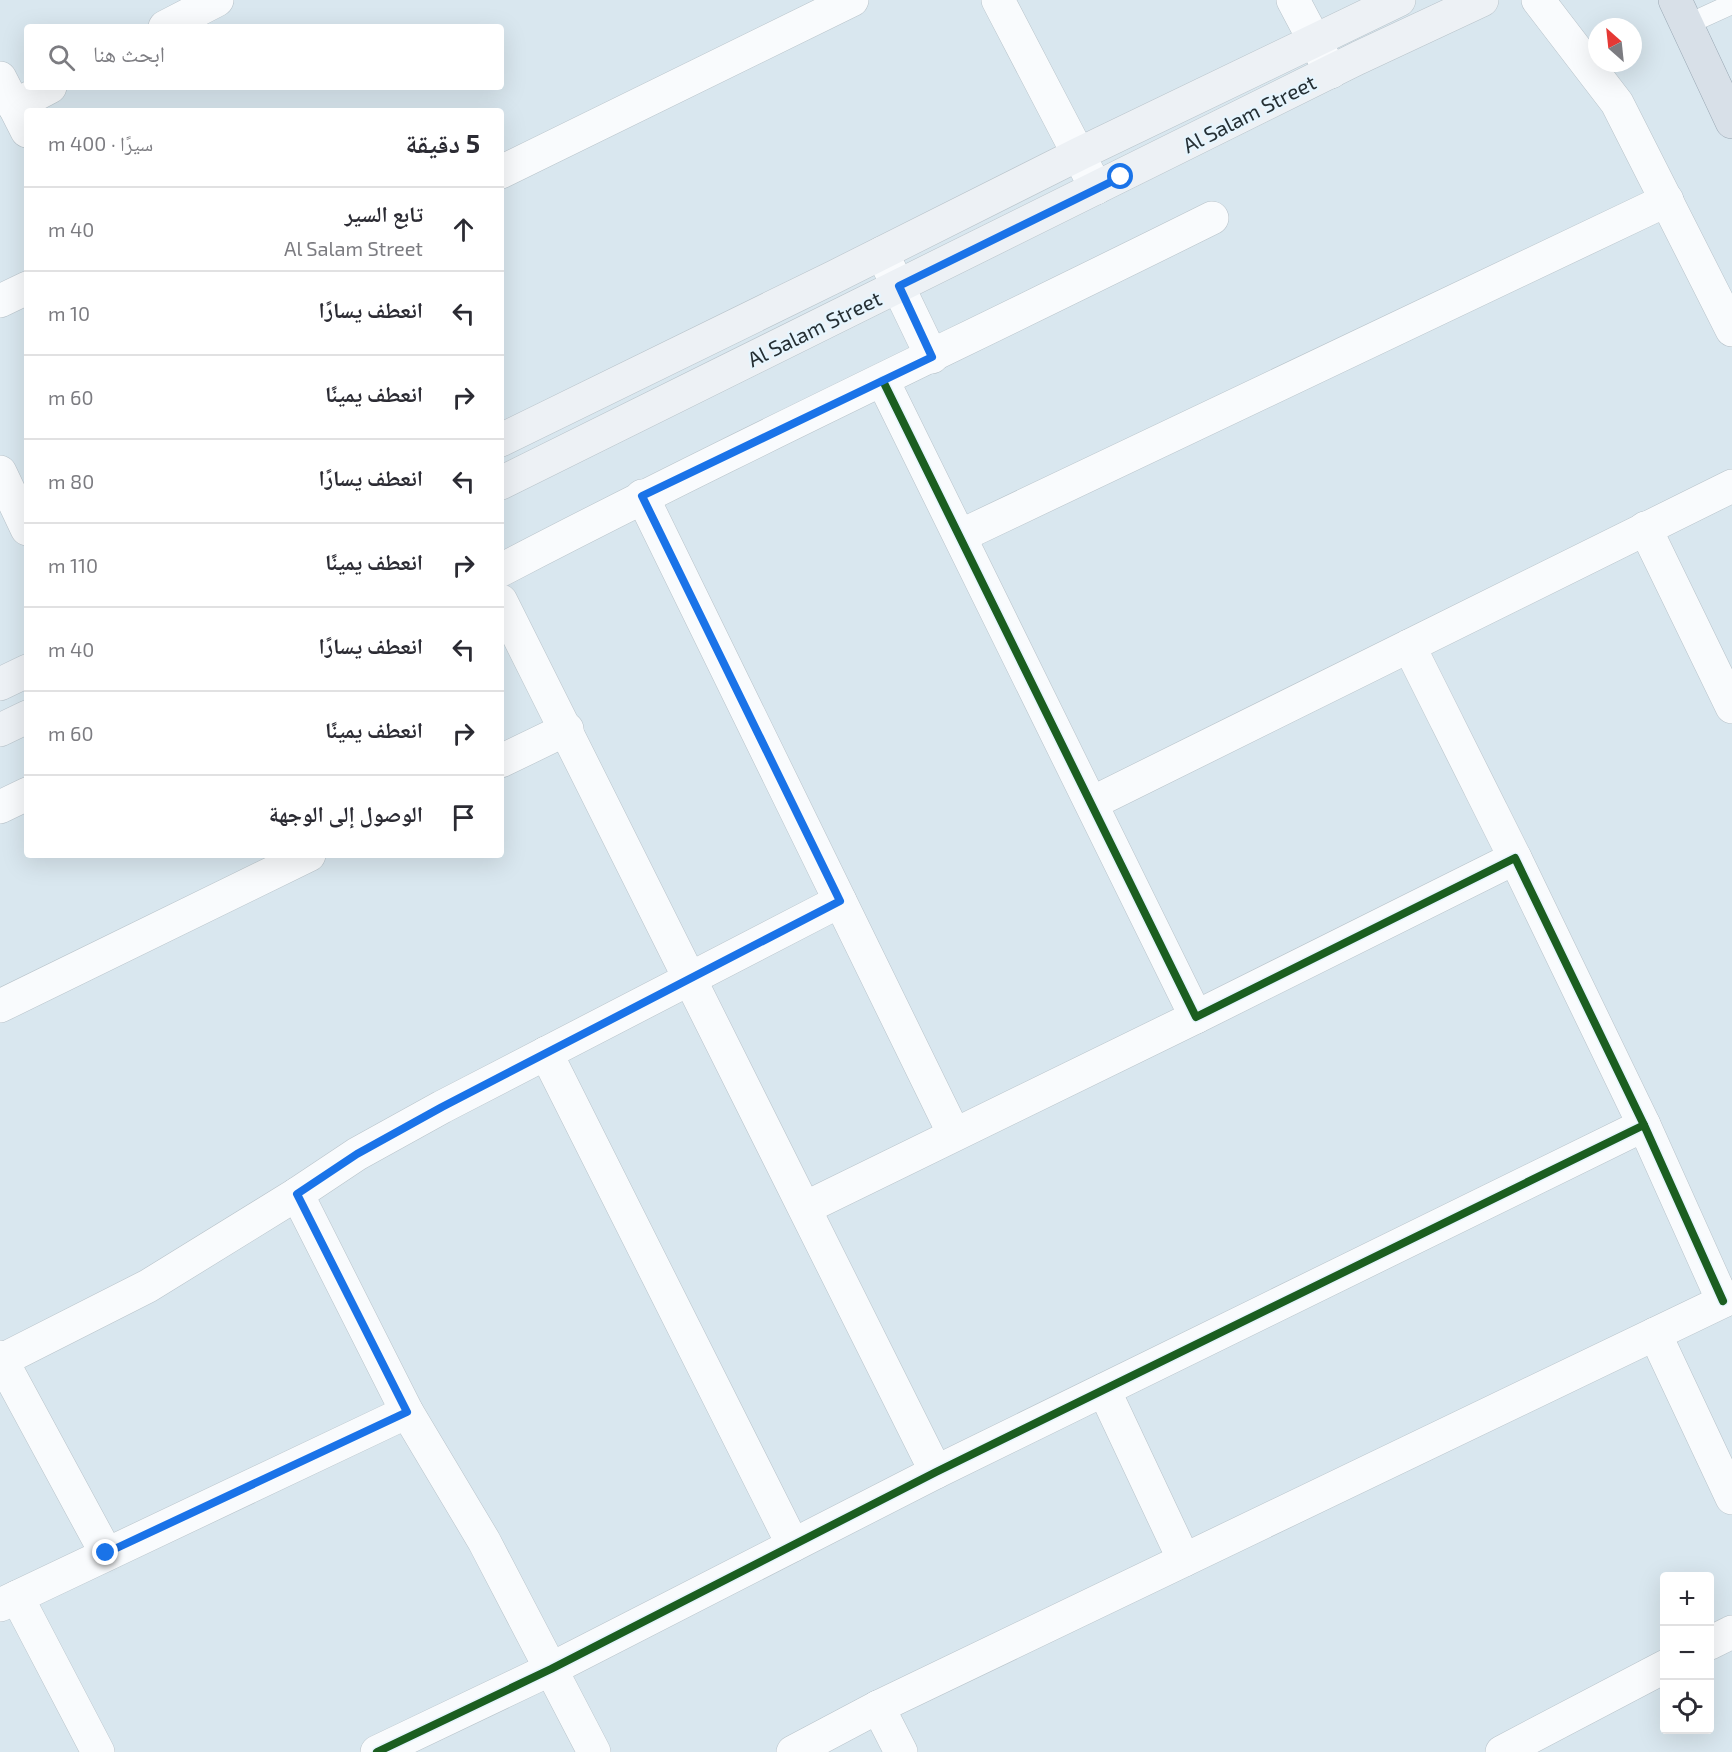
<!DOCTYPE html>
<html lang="ar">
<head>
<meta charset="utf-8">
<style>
  :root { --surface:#fff; --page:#f2f2f3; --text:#2b2b33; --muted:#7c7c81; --line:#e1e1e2 }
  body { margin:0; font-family:"Exo 2","Noto Naskh Arabic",sans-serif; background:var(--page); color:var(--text); direction:rtl }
  .controls { position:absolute; right:18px; bottom:18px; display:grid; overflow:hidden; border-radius:6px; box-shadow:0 6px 24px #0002 }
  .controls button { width:54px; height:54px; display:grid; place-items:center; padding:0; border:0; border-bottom:2px solid var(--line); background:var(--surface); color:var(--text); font:30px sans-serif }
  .compass { position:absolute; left:1588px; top:18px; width:54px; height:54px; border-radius:50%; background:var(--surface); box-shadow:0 6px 24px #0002; rotate:333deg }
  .stop { position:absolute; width:18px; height:18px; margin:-14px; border:4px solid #1a73e8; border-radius:50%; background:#fff }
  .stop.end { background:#1a73e8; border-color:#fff; box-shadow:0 2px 6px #0008 }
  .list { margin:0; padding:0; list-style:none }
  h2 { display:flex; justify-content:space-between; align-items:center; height:78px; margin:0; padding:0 24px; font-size:26px }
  h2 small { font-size:20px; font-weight:400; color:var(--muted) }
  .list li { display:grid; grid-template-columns:39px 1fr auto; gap:18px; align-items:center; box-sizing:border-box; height:84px; padding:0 24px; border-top:2px solid var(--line) }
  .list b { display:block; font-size:22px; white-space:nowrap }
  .list p { margin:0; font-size:20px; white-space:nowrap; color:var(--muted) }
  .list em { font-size:20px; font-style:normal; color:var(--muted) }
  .icon { flex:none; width:33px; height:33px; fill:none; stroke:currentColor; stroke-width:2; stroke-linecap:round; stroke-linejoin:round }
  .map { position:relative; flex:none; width:1732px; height:1752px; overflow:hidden; direction:ltr }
  .search { position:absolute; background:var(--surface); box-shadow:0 6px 24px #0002; left:24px; top:24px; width:480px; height:66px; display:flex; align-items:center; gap:15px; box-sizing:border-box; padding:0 21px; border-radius:6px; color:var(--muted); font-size:22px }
  .panel { position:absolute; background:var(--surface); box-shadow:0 6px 24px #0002; left:24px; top:108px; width:480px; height:750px; border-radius:6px; direction:rtl }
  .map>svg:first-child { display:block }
</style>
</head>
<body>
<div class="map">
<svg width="1732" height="1752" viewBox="0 0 1732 1752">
  <rect width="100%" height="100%" fill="#d9e7ef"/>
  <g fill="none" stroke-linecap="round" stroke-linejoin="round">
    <defs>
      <path id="service" d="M1686,25L1732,4"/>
      <g id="minor">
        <path d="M998,0L1096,188"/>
        <path d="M1293,0L1331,72"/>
        <path d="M1538,0L1617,103L1732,330"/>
        <path d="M165,27L217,0"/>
        <path d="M0,78L27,131"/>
        <path d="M14,106L50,87"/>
        <path d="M501,172L852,0"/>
        <path d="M882,253L932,357"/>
        <path d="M0,301L27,288"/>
        <path d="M883,381L1196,1017L1515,858L1644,1125L1723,1301"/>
        <path d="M0,472L27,529"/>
        <path d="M642,496L954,1134"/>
        <path d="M1645,528L1732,707"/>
        <path d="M960,536L1667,200"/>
        <path d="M501,570C735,448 975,336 1212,218"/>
        <path d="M501,601L936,1472"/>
        <path d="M1409,646L1515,858"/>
        <path d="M501,761L567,729"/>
        <path d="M1092,803L1732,486"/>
        <path d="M0,807L27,794"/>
        <path d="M0,1006L309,855"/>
        <path d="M546,1053L793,1545"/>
        <path d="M297,1194L407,1412L484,1541L594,1752"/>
        <path d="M805,1208L1196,1017"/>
        <path d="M1655,1334L1732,1498"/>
        <path d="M0,1357L106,1553"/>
        <path d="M2,1360L148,1286L297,1194L357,1154L442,1107L840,901"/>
        <path d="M1104,1390L1184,1560"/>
        <path d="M17,1597L98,1752"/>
        <path d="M0,1605L407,1412"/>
        <path d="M1710,1643L1732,1632"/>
        <path d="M878,1707L901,1752"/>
        <path d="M377,1752L551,1669L936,1472L1644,1125"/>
        <path d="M793,1752L878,1707L1732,1297"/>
        <path d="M1502,1752L1664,1667"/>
      </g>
      <g id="secondary">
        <path d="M501,440L834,277L1079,154L1399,0"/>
        <path d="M501,483L1358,58L1482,0"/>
        <path d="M0,684L27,671"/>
        <path d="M0,730L27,717"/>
      </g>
      <path id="trunk" d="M1675,0L1732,122"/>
    </defs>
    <use href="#service" stroke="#b8c3ca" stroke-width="21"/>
    <use href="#minor" stroke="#b8c3ca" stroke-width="34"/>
    <use href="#secondary" stroke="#b8c3ca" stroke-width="34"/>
    <use href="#trunk" stroke="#9aa8b4" stroke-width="34"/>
    <use href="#service" stroke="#f9fbfd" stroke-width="20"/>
    <use href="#minor" stroke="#f9fbfd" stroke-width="33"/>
    <use href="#secondary" stroke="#edf1f5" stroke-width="33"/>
    <use href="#trunk" stroke="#d8e0e8" stroke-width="33"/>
    <defs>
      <g id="cycleway">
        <path d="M883,381L1196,1017L1515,858L1644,1125L1723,1301"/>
        <path d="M377,1752L551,1669L936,1472L1644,1125"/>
      </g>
    </defs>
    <use href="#cycleway" stroke="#e6f5fe" stroke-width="11"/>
    <use href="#cycleway" stroke="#1b5e20" stroke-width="8"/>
  </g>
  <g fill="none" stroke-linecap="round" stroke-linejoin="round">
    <path stroke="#1a73e8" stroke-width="8" d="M106,1553L407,1412L297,1194L357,1154L442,1107L840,901L642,496L932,357L899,286L1121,177"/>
  </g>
  <g text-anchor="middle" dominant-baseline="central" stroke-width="4.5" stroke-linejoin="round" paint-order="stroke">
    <g font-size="21" fill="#252f34" stroke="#e6f5fe">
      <text transform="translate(1249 113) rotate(-27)">Al Salam Street</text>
      <text transform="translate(814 328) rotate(-26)">Al Salam Street</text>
    </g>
  </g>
</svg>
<div class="controls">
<button>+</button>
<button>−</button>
<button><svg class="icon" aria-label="locate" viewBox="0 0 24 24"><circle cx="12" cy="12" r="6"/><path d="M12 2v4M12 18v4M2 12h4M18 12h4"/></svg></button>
</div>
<svg class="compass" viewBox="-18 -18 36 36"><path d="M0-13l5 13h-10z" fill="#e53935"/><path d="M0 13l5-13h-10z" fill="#7c7c81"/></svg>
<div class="stop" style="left:1121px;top:177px"></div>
<div class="stop end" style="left:106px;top:1553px"></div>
<div class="search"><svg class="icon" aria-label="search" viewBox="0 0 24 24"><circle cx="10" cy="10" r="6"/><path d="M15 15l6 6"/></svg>ابحث هنا</div>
<section class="panel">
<h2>5 دقيقة<small>سيرًا · 400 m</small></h2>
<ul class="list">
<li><svg class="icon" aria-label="ahead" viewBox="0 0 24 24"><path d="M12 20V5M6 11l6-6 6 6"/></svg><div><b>تابع السير</b><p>Al Salam Street</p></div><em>40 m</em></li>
<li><svg class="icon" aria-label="left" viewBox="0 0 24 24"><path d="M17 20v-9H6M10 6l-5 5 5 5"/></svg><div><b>انعطف يسارًا</b></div><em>10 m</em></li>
<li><svg class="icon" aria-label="right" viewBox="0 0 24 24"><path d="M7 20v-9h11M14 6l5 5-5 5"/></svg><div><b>انعطف يمينًا</b></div><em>60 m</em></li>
<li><svg class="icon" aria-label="left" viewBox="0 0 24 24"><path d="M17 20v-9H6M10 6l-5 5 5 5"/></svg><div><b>انعطف يسارًا</b></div><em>80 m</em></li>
<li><svg class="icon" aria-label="right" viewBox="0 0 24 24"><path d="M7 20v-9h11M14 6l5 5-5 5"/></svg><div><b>انعطف يمينًا</b></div><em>110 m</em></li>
<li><svg class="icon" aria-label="left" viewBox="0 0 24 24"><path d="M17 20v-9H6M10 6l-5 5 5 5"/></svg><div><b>انعطف يسارًا</b></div><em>40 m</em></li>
<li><svg class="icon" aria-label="right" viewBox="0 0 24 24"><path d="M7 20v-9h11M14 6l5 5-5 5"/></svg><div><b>انعطف يمينًا</b></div><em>60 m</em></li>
<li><svg class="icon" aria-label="arrive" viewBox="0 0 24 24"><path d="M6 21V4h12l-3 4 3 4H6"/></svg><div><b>الوصول إلى الوجهة</b></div></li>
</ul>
</section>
</div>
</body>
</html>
